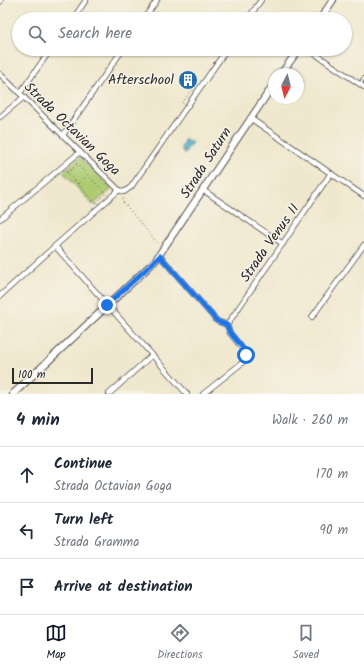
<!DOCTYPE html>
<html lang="en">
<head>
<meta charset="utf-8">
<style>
  :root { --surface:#fff; --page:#f6f6f7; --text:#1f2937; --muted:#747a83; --line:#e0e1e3; --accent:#111827 }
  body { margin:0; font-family:Kalam,sans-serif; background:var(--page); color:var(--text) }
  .compass { position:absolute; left:268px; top:68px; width:36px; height:36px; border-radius:50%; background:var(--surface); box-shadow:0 1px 3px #0004; rotate:187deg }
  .scale { position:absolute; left:12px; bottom:10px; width:81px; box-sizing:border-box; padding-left:4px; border:2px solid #2b2b2b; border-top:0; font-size:11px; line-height:14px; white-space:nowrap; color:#2b2b2b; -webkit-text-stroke:3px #f7f3e8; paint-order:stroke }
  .stop { position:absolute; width:12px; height:12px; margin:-9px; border:3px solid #1a73e8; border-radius:50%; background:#fff }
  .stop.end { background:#1a73e8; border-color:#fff; box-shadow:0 1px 4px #0008 }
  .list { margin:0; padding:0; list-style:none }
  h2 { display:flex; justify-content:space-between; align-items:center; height:52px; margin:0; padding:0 16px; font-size:17px }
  h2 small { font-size:13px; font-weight:400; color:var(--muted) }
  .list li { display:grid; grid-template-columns:26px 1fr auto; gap:12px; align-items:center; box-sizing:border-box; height:56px; padding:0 16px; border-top:1px solid var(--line) }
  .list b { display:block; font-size:15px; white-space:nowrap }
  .list p { margin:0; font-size:13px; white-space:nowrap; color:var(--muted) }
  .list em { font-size:13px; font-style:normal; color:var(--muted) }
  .icon { flex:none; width:22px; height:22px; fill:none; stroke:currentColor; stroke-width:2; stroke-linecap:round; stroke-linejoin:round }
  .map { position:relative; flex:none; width:364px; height:394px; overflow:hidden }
  .search { position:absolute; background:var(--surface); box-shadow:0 1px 3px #0004; left:12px; right:12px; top:12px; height:44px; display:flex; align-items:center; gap:10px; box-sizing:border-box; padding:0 14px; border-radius:22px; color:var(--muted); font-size:15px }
  .sheet { height:220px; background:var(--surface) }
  nav { display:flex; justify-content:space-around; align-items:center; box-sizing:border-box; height:56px; border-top:1px solid var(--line); background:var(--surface); font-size:11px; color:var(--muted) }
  nav a { display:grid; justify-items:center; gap:2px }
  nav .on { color:var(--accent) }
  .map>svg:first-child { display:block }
</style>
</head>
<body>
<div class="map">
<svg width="364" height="394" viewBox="0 0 364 394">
  <rect width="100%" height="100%" fill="#f7f3e8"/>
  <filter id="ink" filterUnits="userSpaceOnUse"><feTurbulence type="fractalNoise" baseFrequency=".025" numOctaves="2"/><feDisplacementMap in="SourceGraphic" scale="8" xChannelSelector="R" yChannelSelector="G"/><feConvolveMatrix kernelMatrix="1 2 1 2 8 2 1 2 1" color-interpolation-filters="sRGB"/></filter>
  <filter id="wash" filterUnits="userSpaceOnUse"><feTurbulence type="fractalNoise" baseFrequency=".012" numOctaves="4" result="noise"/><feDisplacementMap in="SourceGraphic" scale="16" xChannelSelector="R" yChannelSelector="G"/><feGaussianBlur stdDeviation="0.9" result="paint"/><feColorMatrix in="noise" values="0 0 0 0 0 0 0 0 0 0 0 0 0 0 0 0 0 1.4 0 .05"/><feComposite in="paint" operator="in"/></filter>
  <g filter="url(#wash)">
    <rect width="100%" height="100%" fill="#f0e8ce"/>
    <path fill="#aecb72" stroke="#6c7b4e" d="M80,157L112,189L93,205L63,172Z"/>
    <path fill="#4badca" stroke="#3b6c7a" d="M186,139L192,143L186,150L187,152L184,154L181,148L184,140Z"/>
  </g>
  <g filter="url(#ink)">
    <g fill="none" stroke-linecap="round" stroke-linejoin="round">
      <defs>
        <path id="service" d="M360,84L364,78"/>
        <g id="minor">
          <path d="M0,2L1,0"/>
          <path d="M73,19L86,0"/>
          <path d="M144,19L157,0"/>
          <path d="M248,19L261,0"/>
          <path d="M308,49L364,87"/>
          <path d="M0,74L119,190L124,192L131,187L227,49"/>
          <path d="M20,93L51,49"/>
          <path d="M0,117L24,97"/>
          <path d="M250,118L364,196"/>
          <path d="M63,135L123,49"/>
          <path d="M203,190L283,244"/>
          <path d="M0,219L80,152"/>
          <path d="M55,246L187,394"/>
          <path d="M160,256L217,321L227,325"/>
          <path d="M0,296L55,246L119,190"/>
          <path d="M312,317L364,245"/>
          <path d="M227,325L331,173"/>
          <path d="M109,394L152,355"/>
          <path d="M203,394L242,363L245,359V352L230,333L227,325"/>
        </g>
        <g id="tertiary">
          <path d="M320,19L333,0"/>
          <path d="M281,74L299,49"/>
          <path d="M13,394L155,261L274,84"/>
        </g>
      </defs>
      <use href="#service" stroke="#494743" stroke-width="4.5"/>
      <use href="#minor" stroke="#494743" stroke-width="6"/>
      <use href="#tertiary" stroke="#494743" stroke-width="8"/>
      <g stroke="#494743" stroke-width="1" stroke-dasharray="1 3" stroke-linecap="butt">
        <path d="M182,103L196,84"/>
        <path d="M76,163L107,195"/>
        <path d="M66,171L96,204"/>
        <path d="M67,173L77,165"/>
        <path d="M78,184L87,176"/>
        <path d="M123,198V202L159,245"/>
        <path d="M96,203L105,194"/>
      </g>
      <use href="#service" stroke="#fff" stroke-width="2.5"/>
      <use href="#minor" stroke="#fff" stroke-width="4.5"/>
      <use href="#tertiary" stroke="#fff" stroke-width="6"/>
    </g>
  </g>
  <g fill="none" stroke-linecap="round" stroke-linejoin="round" filter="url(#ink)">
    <path stroke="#1a73e8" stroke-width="5" d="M107,305L155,261L160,256L217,321L227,325C229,337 243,343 246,355"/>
  </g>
  <defs>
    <symbol id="building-disc" viewBox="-11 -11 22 22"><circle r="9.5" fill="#1f6fb2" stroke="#f7f3e8"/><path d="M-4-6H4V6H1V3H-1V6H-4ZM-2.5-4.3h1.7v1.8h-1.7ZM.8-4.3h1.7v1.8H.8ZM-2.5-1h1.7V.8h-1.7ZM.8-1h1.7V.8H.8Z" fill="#fff"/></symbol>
  </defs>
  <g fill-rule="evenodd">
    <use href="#building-disc" x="177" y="69" width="22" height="22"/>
  </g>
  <g text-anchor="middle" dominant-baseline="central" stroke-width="3" stroke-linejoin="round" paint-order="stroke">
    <g font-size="14" fill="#2b2b2b" stroke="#f7f3e8" text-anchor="end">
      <text x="174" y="80">Afterschool</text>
    </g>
    <g font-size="14" fill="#2b2b2b" stroke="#f7f3e8">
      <text transform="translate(72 129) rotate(44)">Strada Octavian Goga</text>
      <text transform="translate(206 163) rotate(-57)">Strada Saturn</text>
      <text transform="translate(270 243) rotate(-55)">Strada Venus II</text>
    </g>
  </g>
</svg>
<svg class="compass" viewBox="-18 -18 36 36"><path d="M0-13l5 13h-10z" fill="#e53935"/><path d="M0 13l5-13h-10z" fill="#747a83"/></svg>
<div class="scale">100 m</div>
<div class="stop" style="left:246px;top:355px"></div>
<div class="stop end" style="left:107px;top:305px"></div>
<div class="search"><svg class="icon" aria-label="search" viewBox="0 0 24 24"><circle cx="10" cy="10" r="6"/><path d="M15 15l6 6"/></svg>Search here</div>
</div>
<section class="sheet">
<h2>4 min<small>Walk · 260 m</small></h2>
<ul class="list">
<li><svg class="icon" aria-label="ahead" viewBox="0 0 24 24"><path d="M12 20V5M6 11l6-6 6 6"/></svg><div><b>Continue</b><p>Strada Octavian Goga</p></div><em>170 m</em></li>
<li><svg class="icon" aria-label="left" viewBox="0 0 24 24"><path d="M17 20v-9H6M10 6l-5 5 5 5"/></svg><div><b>Turn left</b><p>Strada Gramma</p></div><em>90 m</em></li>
<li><svg class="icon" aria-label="arrive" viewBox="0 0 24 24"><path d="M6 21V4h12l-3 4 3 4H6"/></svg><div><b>Arrive at destination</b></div></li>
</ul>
</section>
<nav>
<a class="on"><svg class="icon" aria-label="map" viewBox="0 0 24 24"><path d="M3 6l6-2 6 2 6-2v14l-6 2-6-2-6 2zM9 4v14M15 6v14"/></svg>Map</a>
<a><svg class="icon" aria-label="directions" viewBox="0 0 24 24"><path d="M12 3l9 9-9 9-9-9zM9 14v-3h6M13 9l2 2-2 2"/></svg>Directions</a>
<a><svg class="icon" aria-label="saved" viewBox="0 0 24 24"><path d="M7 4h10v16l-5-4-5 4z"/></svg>Saved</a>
</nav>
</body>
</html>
